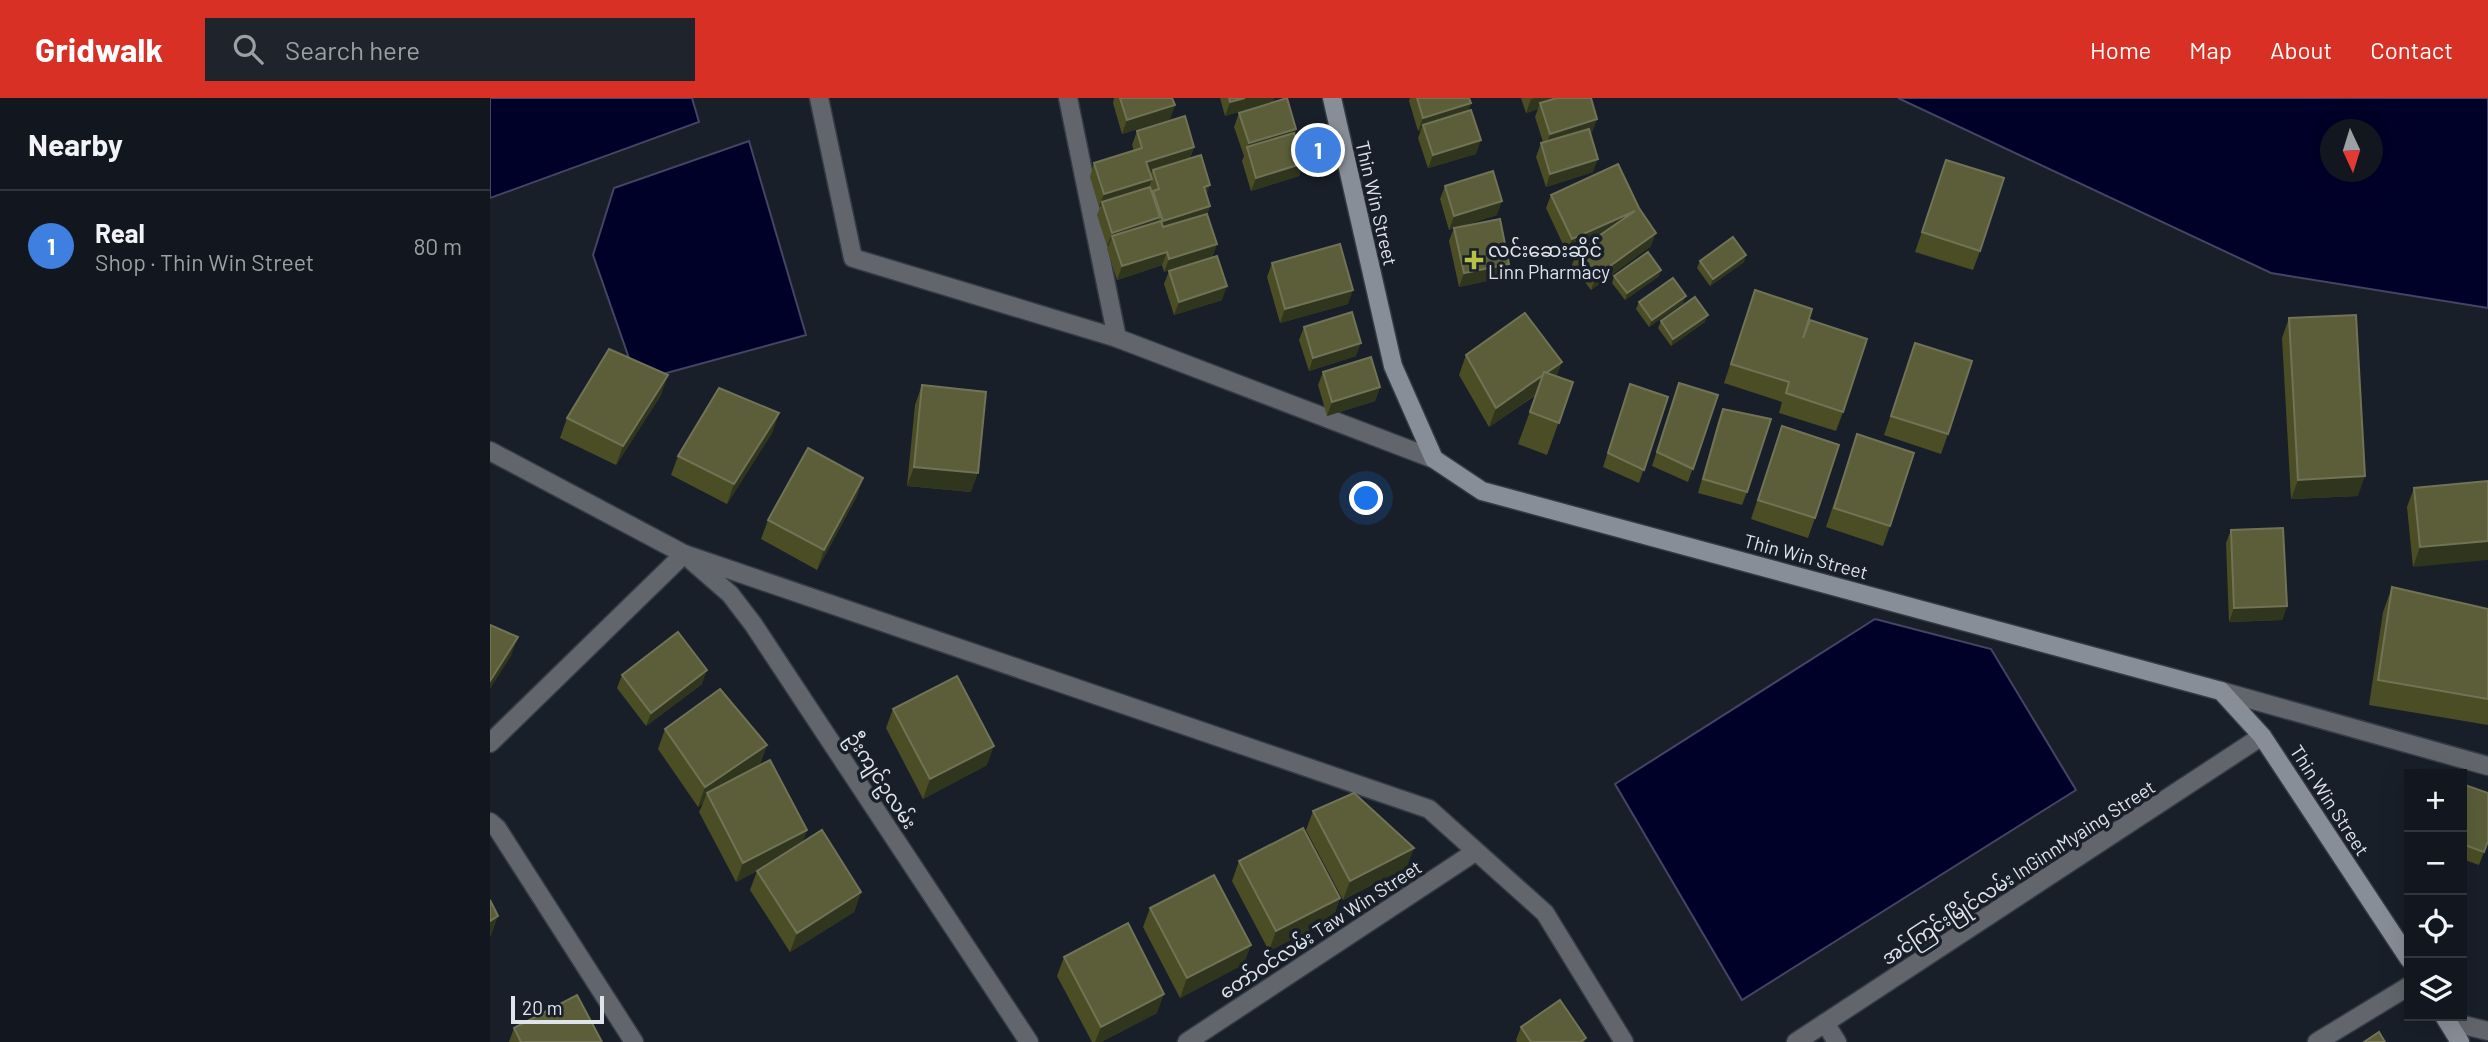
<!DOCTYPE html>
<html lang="en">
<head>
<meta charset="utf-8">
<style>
  :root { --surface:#12171f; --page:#1f242c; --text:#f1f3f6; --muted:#9c9fa4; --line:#31363d; --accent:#d93025 }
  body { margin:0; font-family:Barlow,"Noto Sans Myanmar",sans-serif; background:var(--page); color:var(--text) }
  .controls { position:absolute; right:21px; bottom:21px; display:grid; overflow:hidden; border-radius:0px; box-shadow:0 7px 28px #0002 }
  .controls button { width:63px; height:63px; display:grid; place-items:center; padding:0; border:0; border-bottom:2px solid var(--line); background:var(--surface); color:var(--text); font:35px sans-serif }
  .compass { position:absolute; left:1830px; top:21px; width:63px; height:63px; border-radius:50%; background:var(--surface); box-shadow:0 7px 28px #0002; rotate:176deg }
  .scale { position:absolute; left:21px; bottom:18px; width:93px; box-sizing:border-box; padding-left:7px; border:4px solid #dfe4eb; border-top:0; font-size:19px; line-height:24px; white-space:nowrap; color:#dfe4eb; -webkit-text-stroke:5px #181f29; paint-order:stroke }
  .you { position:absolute; left:877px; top:401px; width:24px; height:24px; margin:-18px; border:5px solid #fff; border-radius:50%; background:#1a73e8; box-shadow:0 0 0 10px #1a73e833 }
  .badge { display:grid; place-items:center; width:46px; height:46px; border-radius:50%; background:var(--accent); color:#fff; font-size:23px; font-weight:700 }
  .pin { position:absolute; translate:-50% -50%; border:4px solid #fff; box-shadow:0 2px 7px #0006 }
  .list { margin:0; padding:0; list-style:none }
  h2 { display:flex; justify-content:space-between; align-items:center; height:91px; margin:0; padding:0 28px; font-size:30px }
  h2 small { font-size:23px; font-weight:400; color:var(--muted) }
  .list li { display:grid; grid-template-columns:46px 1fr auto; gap:21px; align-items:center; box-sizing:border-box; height:112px; padding:0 28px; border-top:2px solid var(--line) }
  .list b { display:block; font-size:26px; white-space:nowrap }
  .list p { margin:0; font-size:23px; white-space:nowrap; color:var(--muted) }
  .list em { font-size:23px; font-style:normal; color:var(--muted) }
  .icon { flex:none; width:38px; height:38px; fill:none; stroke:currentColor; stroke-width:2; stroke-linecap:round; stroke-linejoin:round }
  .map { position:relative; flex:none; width:1998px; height:944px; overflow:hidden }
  header { display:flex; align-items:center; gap:42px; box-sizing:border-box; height:98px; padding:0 35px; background:var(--accent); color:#fff }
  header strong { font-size:33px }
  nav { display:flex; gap:38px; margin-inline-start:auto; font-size:24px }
  .search { width:490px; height:63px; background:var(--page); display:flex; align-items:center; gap:18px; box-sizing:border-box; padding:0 24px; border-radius:0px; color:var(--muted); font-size:26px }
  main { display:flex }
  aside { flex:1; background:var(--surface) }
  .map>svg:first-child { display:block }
</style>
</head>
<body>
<header>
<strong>Gridwalk</strong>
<div class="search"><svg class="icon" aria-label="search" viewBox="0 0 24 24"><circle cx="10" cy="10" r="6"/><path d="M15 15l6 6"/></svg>Search here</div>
<nav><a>Home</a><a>Map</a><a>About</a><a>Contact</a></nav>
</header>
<main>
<aside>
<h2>Nearby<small></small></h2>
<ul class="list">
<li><span class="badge" style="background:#3f7fe0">1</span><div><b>Real</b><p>Shop · Thin Win Street</p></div><em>80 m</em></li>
</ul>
</aside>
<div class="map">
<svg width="1998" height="944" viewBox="0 0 1998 944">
  <rect width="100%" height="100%" fill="#181f29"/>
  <g fill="#000129" stroke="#434563" stroke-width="2" fill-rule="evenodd">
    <path d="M0,0H202L209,24L0,100Z"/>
    <path d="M1408,0H1998V210L1781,175ZM1840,32H1882V74H1840Z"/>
    <path d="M259,43L316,237L147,283L103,157L124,90Z"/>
    <path d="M1385,521L1501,551L1586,692L1252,902L1125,686Z"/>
  </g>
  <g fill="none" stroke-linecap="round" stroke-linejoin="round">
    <defs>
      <g id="street">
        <path d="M329,0L363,160L627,240L944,361"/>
        <path d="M578,0L627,240"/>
        <path d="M0,353L194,456L939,711L1055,815L1134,944"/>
        <path d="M202,463L240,496L263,526L539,944"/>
        <path d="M1731,593L1998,668"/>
        <path d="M0,645L194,456"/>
        <path d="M0,724L7,730L144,944"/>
        <path d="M1957,923L1998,933"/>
        <path d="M1335,925L1347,944"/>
        <path d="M697,944L985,754"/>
        <path d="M1306,944L1772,638"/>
        <path d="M1827,944L1919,888"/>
      </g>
      <g id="secondary">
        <path d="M842,0L903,268L944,361L992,393L1731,593L1772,638L1919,861"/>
        <path d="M1954,918L1970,944"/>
      </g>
    </defs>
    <use href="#street" stroke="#343b44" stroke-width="21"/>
    <use href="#secondary" stroke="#343b44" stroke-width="21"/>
    <use href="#street" stroke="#62656b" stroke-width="18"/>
    <use href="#secondary" stroke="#888e97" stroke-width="18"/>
  </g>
  <g fill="#4b4e24">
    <path d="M624,0H630L685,7L680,21L632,36L623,5Z"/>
    <path d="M730,0H784L783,3L735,18Z"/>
    <path d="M920,0H979L981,5L978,13L986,56L938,70L928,40L931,32L928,33L919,3Z"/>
    <path d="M1031,0H1101L1107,21L1102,34L1100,35L1103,74L1056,89L1046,59L1051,45L1053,44L1045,19L1048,11L1036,15Z"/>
    <path d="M749,15L806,31L805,36L814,65L809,78L761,93L752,63L754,58L744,29Z"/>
    <path d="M647,33L704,49L700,60L717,97L720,108L717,116L727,146L722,159L674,174L672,167L627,182L617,151L619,147L617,148L607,117L610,109H609L600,79L604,65L644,53L642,47Z"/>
    <path d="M1456,62L1490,153L1483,172L1425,154Z"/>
    <path d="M955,88L1007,117L965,130L1015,179L969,189L959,143L964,130L959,132L950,101Z"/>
    <path d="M1061,97L1161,148L1101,192L1082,167L1087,153L1099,144L1077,155L1056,110Z"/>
    <path d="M1210,163L1254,164L1220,188L1207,170Z"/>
    <path d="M782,165L858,206L790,225L777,179Z"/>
    <path d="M679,173L732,202L684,217L674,186Z"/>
    <path d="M1124,178H1169L1135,202L1122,185Z"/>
    <path d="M1265,192L1313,240L1353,314L1346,333L1289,315L1292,304L1234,285Z"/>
    <path d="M1149,204L1193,205L1159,229L1146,211Z"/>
    <path d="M1799,220L1868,398L1801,401L1792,240Z"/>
    <path d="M1171,223L1215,224L1181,248L1168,230Z"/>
    <path d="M814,229L866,258L819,273L809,242Z"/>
    <path d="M1425,245L1458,336L1451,356L1394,337Z"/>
    <path d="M976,257L1067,278L1083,284L1057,357L1028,346L1046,297L999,329L969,277Z"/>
    <path d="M833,274L890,289L885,303L837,318L828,287Z"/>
    <path d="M1189,285L1228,297L1198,384L1162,368Z"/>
    <path d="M1140,286L1178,299L1149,385L1113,369Z"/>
    <path d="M432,287L481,394L417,388L425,307Z"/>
    <path d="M171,297L126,367L70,340L77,320Z"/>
    <path d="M1233,311L1257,394L1252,407L1208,395L1228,324Z"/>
    <path d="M289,315L282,335L237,406L181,377L188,358Z"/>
    <path d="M1292,328L1325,420L1318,440L1261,421Z"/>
    <path d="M1367,336L1400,428L1393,448L1336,429Z"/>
    <path d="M373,380L366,400L327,472L271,441L278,422Z"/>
    <path d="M1998,383L1923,469L1917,409L1924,390Z"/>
    <path d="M1741,432L1797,508L1792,522L1739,524L1736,445Z"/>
    <path d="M1902,489L1998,511V627L1879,607L1893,514Z"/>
    <path d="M132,577L212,586L156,628L127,590Z"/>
    <path d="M403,611L497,667L433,701L396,630Z"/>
    <path d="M175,631L277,647L270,666L263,671L317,732L312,745L371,794L364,814L300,854L260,792L267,773L246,784L209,714L213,705L208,709L168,651Z"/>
    <path d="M1972,686L1998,743L1989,767L1972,761Z"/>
    <path d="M823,713L917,769L853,802L816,732Z"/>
    <path d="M749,763L850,800L843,820L779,853L742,783Z"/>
    <path d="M660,810L754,866L690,900L653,829Z"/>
    <path d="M574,859L667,915L611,944H602L567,878Z"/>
    <path d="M1031,929L1096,940L1094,944H1027L1026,942Z"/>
    <path d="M24,930L112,944H19Z"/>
  </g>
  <g fill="#30351d">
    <path d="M755,0H784L783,3L735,18L740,4Z"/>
    <path d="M1045,0H1083L1050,5L1048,11L1036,15L1041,1Z"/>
    <path d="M981,5L976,18L933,27L931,32L928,33L933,20Z"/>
    <path d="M685,7L680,21L632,36L637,22Z"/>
    <path d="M1107,21L1102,34L1055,49L1060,36Z"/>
    <path d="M806,31L802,44L757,50L759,45Z"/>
    <path d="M991,42L986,56L938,70L943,57Z"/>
    <path d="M704,49L699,62L663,72L662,74L651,77L656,64Z"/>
    <path d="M1108,61L1103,74L1056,89L1060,76Z"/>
    <path d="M814,65L809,78L761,93L766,80Z"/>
    <path d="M662,81L657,94L612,104L610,109H609L614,96Z"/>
    <path d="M720,87L715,101L714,89Z"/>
    <path d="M1012,103L1007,117L959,132L964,118Z"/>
    <path d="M720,108L715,122L668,137L673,123Z"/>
    <path d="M1145,113L1140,126L1077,155L1082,141Z"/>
    <path d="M670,119L665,133L622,138L619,147L617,148L622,135Z"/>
    <path d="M1166,135L1161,148L1101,192L1106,178Z"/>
    <path d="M727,146L722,159L674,174L679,161Z"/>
    <path d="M677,154L672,167L627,182L632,168Z"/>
    <path d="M1256,157L1254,164L1220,188L1223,181Z"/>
    <path d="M1019,166L1015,179L969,189L974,175Z"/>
    <path d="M1171,172L1169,178L1135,202L1137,195Z"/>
    <path d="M737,188L732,202L684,217L689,204Z"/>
    <path d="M863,192L858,206L790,225L795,211Z"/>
    <path d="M1196,198L1193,205L1159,229L1162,222Z"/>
    <path d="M1218,217L1215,224L1181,248L1183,241Z"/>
    <path d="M871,245L866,258L819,273L823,260Z"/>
    <path d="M1072,264L1065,283L999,329L1006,310Z"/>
    <path d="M178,277L171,297L126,367L133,348Z"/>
    <path d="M890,289L885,303L837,318L842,304Z"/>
    <path d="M289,315L282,335L237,406L244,386Z"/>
    <path d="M424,369L488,375L481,394L417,388Z"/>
    <path d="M1875,378L1868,398L1801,401L1808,382Z"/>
    <path d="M373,380L366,400L327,472L334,452Z"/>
    <path d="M1998,443V462L1923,469L1930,449Z"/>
    <path d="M1797,508L1792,522L1739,524L1744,510Z"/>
    <path d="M28,539L21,558L0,591V583Z"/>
    <path d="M217,572L212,586L156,628L161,615Z"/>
    <path d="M277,647L270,666L220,701L217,695L213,705L208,709L215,689Z"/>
    <path d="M504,648L497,667L433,701L440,681Z"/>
    <path d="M317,732L310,751L246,784L253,765Z"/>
    <path d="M924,750L917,769L853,802L860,783Z"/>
    <path d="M371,794L364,814L300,854L307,835Z"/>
    <path d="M850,800L843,820L779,853L786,833Z"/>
    <path d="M8,818L1,838H0V823Z"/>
    <path d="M761,847L754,866L690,900L697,880Z"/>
    <path d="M674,896L667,915L611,944H605L611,929Z"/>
  </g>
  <g fill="#5b5e39" stroke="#707355" stroke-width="2">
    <path d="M630,0H682L685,7L637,22Z"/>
    <path d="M739,0H755L740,4Z"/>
    <path d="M797,0L806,31L759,45L749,15Z"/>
    <path d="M927,0H979L981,5L933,20Z"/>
    <path d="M1067,0H1101L1107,21L1060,36L1050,5Z"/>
    <path d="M981,12L991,42L943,57L933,27Z"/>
    <path d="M695,18L704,49L656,64L662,81L614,96L604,65L652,50L647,33Z"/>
    <path d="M1099,31L1108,61L1060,76L1051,45Z"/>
    <path d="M804,35L814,65L766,80L757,49Z"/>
    <path d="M711,57L720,87L714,89L720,108L673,123L663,93L669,91L663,72Z"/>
    <path d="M1456,62L1514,80L1490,153L1432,134Z"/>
    <path d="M1128,66L1149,110L1166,135L1106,178L1087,153L1145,113L1082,141L1061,97Z"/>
    <path d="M1003,73L1012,103L964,118L955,88Z"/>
    <path d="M660,89L670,119L622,135L612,104Z"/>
    <path d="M717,116L727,146L679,161L677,154L632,168L622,138L671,123L673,129Z"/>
    <path d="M1010,121L1019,166L974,175L964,130Z"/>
    <path d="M1243,139L1256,157L1223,181L1210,163Z"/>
    <path d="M850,146L863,192L795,211L782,165Z"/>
    <path d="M1158,154L1171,172L1137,195L1124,178Z"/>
    <path d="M727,158L737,188L689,204L679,173Z"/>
    <path d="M1183,180L1196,198L1162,222L1149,204Z"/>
    <path d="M1265,192L1322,211L1313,240L1320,222L1377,241L1353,314L1296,295L1299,284L1241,266Z"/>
    <path d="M1205,199L1218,217L1183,241L1171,223Z"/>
    <path d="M862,214L871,245L823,260L814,229Z"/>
    <path d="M1035,215L1072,264L1056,275L1054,274L1053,277L1006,310L976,257Z"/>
    <path d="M1866,217L1875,378L1808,382L1799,220Z"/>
    <path d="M1425,245L1482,263L1458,336L1401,318Z"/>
    <path d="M119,251L178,277L133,348L77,320Z"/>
    <path d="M881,259L890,289L842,304L833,274Z"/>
    <path d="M1054,274L1083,284L1069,325L1040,314Z"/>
    <path d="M1189,285L1228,297L1203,371L1167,354Z"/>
    <path d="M1140,286L1178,299L1154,372L1118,355Z"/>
    <path d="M432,287L496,294L488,375L424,369Z"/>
    <path d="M229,290L289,315L244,386L188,358Z"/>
    <path d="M1233,311L1281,321L1257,394L1213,381Z"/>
    <path d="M1292,328L1349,347L1325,420L1268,402Z"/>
    <path d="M1367,336L1424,355L1400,428L1344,410Z"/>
    <path d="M318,350L373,380L334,452L278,422Z"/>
    <path d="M1998,383V443L1930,449L1924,390Z"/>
    <path d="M1793,430L1797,508L1744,510L1741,432Z"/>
    <path d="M1902,489L1998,511V601L1888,582Z"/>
    <path d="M0,527L28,539L0,583Z"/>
    <path d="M188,534L217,572L161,615L132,577Z"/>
    <path d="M467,578L504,648L440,681L403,611Z"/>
    <path d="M230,591L277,647L215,689L175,631Z"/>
    <path d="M280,662L317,732L253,765L217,695Z"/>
    <path d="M1972,686L1998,695V743L1994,754L1972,746Z"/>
    <path d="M864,695L924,750L860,783L823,713Z"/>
    <path d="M813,730L850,800L786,833L749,763Z"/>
    <path d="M332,732L371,794L307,835L267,773Z"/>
    <path d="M724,777L761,847L697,880L660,810Z"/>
    <path d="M0,802L8,818L0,823Z"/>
    <path d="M638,825L674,896L611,929L574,859Z"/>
    <path d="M87,897L112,944H31L24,930Z"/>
    <path d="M1070,902L1096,940L1090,944H1041L1031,929Z"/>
    <path d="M1889,934L1895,944H1874Z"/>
  </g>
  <path fill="#b8c147" stroke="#181f29" stroke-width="2.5" d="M980.5 151.5h7v7h7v7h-7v7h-7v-7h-7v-7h7z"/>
  <g text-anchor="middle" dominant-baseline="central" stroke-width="7" stroke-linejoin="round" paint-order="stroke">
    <g font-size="19" fill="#dfe4eb" stroke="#181f29">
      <text transform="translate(887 105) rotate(77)">Thin Win Street</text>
      <text transform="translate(1316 458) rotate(15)">Thin Win Street</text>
      <text transform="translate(392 682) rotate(57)">ဦးကျင်ဥလမ်း</text>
      <text transform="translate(1840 702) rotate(57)">Thin Win Street</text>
      <text transform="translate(1528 774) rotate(-33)">အင်ကြင်းမြိုင်လမ်း InGinnMyaing Street</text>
      <text transform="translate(830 831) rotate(-33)">တော်ဝင်လမ်း Taw Win Street</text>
    </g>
    <g font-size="19" fill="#dfe4eb" stroke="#181f29" text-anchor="start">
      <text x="998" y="151">လင်းဆေးဆိုင်<tspan x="998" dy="22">Linn Pharmacy</tspan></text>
    </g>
  </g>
</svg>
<div class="controls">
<button>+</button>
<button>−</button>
<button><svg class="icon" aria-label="locate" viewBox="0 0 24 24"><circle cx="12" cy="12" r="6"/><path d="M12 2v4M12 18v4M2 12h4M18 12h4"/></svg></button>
<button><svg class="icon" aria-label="layers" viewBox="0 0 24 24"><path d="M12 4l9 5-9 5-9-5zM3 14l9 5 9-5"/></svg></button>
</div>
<svg class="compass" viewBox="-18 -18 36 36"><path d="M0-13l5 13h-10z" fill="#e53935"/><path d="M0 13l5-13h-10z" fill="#9c9fa4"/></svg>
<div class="scale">20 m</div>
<div class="you"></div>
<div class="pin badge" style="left:828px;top:52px;background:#3f7fe0">1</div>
</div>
</main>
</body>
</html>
